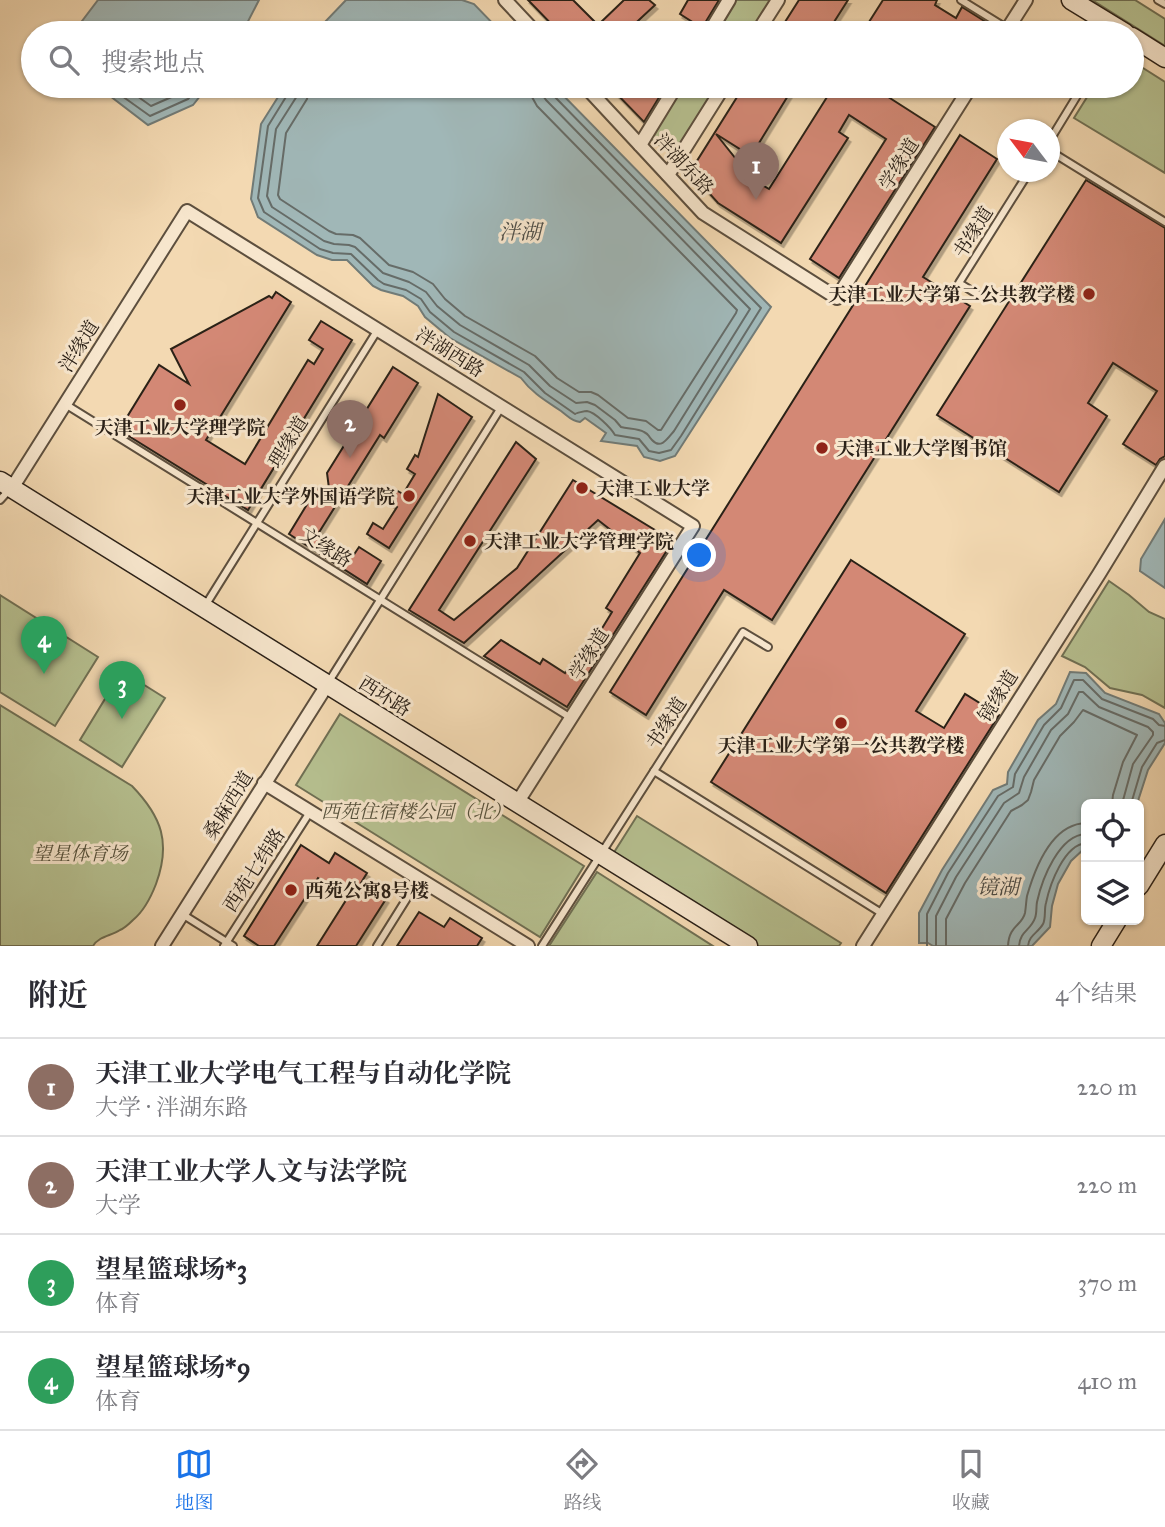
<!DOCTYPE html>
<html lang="zh">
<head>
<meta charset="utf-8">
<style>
  :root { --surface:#fff; --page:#f2f2f3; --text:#2b2b33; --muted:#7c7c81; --line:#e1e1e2; --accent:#1a73e8 }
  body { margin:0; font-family:"IM FELL Great Primer","Noto Serif SC",serif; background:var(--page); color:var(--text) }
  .controls { position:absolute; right:21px; bottom:21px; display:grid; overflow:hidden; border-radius:10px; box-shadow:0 2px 5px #0004 }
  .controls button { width:63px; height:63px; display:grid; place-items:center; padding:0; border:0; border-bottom:2px solid var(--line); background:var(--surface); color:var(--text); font:35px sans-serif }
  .compass { position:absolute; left:997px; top:119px; width:63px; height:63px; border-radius:50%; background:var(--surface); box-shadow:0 2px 5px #0004; rotate:302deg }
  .you { position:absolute; left:700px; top:556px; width:24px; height:24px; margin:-18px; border:5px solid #fff; border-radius:50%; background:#1a73e8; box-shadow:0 0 0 10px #1a73e833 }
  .badge { display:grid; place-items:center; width:46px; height:46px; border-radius:50%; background:var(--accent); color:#fff; font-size:23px; font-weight:700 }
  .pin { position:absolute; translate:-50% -58px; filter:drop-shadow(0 2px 4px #0008) }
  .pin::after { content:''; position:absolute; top:37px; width:24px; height:21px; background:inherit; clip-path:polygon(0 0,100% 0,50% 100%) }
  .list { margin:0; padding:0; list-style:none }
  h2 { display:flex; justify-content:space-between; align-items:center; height:91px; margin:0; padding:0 28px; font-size:30px }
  h2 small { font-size:23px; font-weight:400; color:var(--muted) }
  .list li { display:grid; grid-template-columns:46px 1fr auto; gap:21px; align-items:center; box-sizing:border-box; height:98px; padding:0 28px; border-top:2px solid var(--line) }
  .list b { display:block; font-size:26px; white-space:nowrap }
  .list p { margin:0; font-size:23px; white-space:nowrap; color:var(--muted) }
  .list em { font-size:23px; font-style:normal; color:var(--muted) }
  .icon { flex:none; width:38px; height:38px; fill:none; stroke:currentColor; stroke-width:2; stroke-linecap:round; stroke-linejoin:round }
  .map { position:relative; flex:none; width:1165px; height:946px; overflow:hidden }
  .search { position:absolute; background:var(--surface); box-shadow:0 2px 5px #0004; left:21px; right:21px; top:21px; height:77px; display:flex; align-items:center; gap:18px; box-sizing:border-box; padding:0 24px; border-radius:38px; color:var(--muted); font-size:26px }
  .sheet { height:483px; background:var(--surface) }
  nav { display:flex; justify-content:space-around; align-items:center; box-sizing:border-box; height:98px; border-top:2px solid var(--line); background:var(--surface); font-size:19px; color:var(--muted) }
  nav a { display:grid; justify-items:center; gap:4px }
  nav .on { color:var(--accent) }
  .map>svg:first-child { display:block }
</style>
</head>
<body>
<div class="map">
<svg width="1165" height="946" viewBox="0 0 1165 946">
  <defs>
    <filter id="shadow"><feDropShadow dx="2.5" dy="4" stdDeviation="0" flood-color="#0004"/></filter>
  </defs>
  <rect width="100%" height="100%" fill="#f3d9b2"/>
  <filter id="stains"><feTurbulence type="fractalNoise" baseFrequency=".00286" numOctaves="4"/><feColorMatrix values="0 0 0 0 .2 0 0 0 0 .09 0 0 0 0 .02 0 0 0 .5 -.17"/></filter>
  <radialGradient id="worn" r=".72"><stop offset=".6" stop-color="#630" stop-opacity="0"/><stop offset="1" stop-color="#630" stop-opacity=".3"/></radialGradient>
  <g fill="#b6c090" stroke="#707054" stroke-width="2">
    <path d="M736,0H772L751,33H715Z"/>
    <path d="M1092,0H1135L1165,19V46Z"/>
    <path d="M1132,61L1165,82V173L1074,118L1094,86H1132Z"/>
    <path d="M682,86H719L675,155L649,139Z"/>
    <path d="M1109,581L1129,595L1149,612L1165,619V708L1142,695L1110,688L1085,667L1062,656Z"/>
    <path d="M0,595L98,657L55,726L0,692Z"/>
    <path d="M122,671L165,698L122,767L80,740Z"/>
    <path d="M0,705L132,786C162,817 171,843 156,884C151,897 144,911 133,920C129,924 125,928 120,930C111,936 99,936 93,946H0Z"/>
    <path d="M340,714L584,866L540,937L296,785Z"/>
    <path d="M637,816L841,943L839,946H758L613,854Z"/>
    <path d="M597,872L713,946H549Z"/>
  </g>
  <g fill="#a0b7b7" stroke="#717b77" stroke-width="2">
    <path d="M98,0H259L242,33H73Z"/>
    <path d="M346,0H462L474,4L502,33H317L322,25Z"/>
    <path d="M97,86H208L193,105L148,125Z"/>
    <path d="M285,86H554L771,307L675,456L660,461L644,457L637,446L601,441L606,433L585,418L580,422C571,421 568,416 561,411C546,401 532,393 521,378L450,338L425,317L418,306L403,296L381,290L373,286L347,260H332L317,255L258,217L251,199L261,124Z"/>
    <path d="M1165,519V588L1140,571L1141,559Z"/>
    <path d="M1070,672L1086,673L1105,693L1159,714L1165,723V743L1148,770L1137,804H1086V847L1071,861L1058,884L1052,906L1050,927L1032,946H933L928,943H919V913L942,870L993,790L1007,784L1008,772L1038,720L1056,704Z"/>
  </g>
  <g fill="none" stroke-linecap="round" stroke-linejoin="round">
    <g stroke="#666c68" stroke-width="2">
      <path d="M108,86L150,116L188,99L199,86"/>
      <path d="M123,86L151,106L183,92L188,86"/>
      <path d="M290,86L289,92L268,126L258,198L264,212L320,249L333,253L351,254L378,280L384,284L406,290L421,299L430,312L454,332L524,372L545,393L575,414C576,413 585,411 587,411C595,412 611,428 615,435L639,439L649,451L659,453L671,450L681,436L761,308L552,94L549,86"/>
      <path d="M299,86L297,96L276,129L267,196L272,207L324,241L334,244L349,245L355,247L383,273L409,282L426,292L437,306L460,325L529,365L550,386L576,403L587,402L595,405L615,420L621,427C628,429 638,428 644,432C650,435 647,435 652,440C661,450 668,438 674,431L750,309L546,100L541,93V86"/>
      <path d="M309,86L307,99L286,133L278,195L280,199L329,231L336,234L353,235L360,238L389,265L413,272L433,284L445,299L465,316L535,356L557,378L579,392H591L598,395L628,418L646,421L658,430H661L736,313L737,310L537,106L532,97L530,86"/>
      <path d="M1131,804L1142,767L1157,743L1165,740"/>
      <path d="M927,946V914L948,873L998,796L1013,787L1015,774L1044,725L1061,708L1074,680H1083L1102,699L1153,719L1159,725L1165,726"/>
      <path d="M936,946V916L956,877L1004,803L1019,793L1024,777L1051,730L1068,714L1079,692H1083L1099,707L1148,727L1153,732V735L1133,764L1122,804"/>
      <path d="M946,946V919L965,883L1011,811L1022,805L1028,800L1031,792L1034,780L1060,736L1074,722L1083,710L1137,735L1123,762L1113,795L1112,804"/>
      <path d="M1008,946C1009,925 1022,926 1025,913C1026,907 1026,902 1027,896C1035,868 1052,824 1086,823"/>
      <path d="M1019,946C1020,931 1031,930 1035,918C1037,913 1036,907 1037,902C1042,879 1059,835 1086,834"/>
      <path d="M1028,946C1029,935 1038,933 1043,924C1046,919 1044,909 1046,903C1050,884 1064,845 1086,843"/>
    </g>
  </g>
  <g fill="#d38874" stroke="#2b2118" stroke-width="2" filter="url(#shadow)">
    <path d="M528,0H573L598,25L624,0H649L655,5L625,33H560Z"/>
    <path d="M688,0H719L702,28L680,14Z"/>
    <path d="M799,0H848L827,33H778Z"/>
    <path d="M883,0H937L935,5L956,18L962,7L997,29L996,33H862Z"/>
    <path d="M609,86H666L644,122Z"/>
    <path d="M744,86H794L751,156L716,134L752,179L769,189L834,86H871L935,127L839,278L810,259L886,139L849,115L839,132L848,138L781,243L718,203L690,172Z"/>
    <path d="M960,135L997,159L923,277L970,306L772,620L724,590L646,715L610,692Z"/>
    <path d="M1086,180L1165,228V456L1160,459L1156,465L1123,444L1157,391L1113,363L1088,403L1107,416L1059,492L937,415Z"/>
    <path d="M276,292L291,302L206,440L245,464L308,360L314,364L323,349L309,340L321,321L352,340L248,510L119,430L159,365L189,384L171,349L269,296L272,298Z"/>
    <path d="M393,367L418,383L384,438L380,435L318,534L353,556L359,547L381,561L367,584L289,534L317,488L330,496L327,473Z"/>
    <path d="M438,394L472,417L389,548L367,534L373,523L383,529L397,507L387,501L394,489L403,494L415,474L407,469L415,455L418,457Z"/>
    <path d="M516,442L536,459L439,610L454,620L517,568L573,480L673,541L567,707L484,656L501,640L540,664L543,659L565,673L580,649L587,653L612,612L606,608L640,553L598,520L464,643L409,610Z"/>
    <path d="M851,560L965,634L916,711L944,728L965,694L999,715L886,893L711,782Z"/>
    <path d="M301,845L329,863L335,853L367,873L361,883L386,899L356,946H317L348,897L318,878L274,946H259L244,936Z"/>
    <path d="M419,912L444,927L450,918L482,938L477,946H397Z"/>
  </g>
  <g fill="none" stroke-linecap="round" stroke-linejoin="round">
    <defs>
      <g id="lane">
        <path d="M961,0L1008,29"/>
        <path d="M1158,0L1165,4"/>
        <path d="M1050,140L1083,86"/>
        <path d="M1050,151L1165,222"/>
        <path d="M985,299L959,283L1029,172"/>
        <path d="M65,404L571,718"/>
        <path d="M0,500L11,488"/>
        <path d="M205,606L377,331"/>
        <path d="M328,683L502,406"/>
        <path d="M654,771L883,914"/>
        <path d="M182,914L233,946"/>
        <path d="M224,946L310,812"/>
        <path d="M377,946L419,879"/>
        <path d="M542,946L743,632L768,647"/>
      </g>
      <g id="street">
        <path d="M505,0L536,33"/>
        <path d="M709,33L729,0"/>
        <path d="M757,33L778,0"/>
        <path d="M1005,33L1026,0"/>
        <path d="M585,86L703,213L837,298L971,86"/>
        <path d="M640,145L676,86"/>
        <path d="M668,175L724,86"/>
        <path d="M12,488L187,211L693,526L517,803"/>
        <path d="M264,783L528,946"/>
        <path d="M162,946L327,685"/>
        <path d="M863,946L1099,574L1165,466"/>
      </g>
      <g id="secondary">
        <path d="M1071,0L1125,33"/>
        <path d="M1132,37L1165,58"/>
        <path d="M0,481L748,946"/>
        <path d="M1139,886L1165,844"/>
        <path d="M1101,946L1117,920"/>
      </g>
    </defs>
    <use href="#lane" stroke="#5d4f3e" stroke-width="10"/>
    <use href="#street" stroke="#5d4f3e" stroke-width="16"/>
    <use href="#secondary" stroke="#2b2118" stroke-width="21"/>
    <use href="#lane" stroke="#f7e6cd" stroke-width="6"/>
    <use href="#street" stroke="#f7e6cd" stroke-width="12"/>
    <use href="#secondary" stroke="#f7e6cd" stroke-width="18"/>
  </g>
  <g fill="#8f2418" stroke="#f7e6cd" stroke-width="2.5">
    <circle cx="1089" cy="294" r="7"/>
    <circle cx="180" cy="405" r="7"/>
    <circle cx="822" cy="448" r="7"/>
    <circle cx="582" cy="488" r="7"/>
    <circle cx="409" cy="496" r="7"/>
    <circle cx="470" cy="541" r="7"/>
    <circle cx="841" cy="723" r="7"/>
    <circle cx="291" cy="890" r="7"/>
  </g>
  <g text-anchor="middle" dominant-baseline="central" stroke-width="6" stroke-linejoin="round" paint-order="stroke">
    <g font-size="19" fill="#2b2118" stroke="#f7e6cd">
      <text transform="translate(684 164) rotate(47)">泮湖东路</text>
      <text transform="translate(899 164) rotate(-58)">学缘道</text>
      <text transform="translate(973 232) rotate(-58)">书缘道</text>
      <text transform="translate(79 346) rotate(-58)">泮缘道</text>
      <text transform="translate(450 352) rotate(32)">泮湖西路</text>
      <text transform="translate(288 442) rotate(-58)">理缘道</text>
      <text transform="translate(326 547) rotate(32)">文缘路</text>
      <text transform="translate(589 654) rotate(-58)">学缘道</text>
      <text transform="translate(385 696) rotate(32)">西环路</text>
      <text transform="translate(998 696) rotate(-58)">镜缘道</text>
      <text transform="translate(666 723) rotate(-57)">书缘道</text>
      <text transform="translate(228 805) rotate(-58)">桑麻西道</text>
      <text transform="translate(254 870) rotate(-57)">西苑七纬路</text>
    </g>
    <g font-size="19" font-weight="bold" fill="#2b2118" stroke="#f7e6cd" text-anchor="start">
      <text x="1075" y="294" text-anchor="end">天津工业大学第二公共教学楼</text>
      <text x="180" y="427" text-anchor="middle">天津工业大学理学院</text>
      <text x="836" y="448">天津工业大学图书馆</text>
      <text x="596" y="488">天津工业大学</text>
      <text x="395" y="496" text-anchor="end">天津工业大学外国语学院</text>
      <text x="484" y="541">天津工业大学管理学院</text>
      <text x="841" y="745" text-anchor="middle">天津工业大学第一公共教学楼</text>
      <text x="305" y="890">西苑公寓8号楼</text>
    </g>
    <g font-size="19" font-style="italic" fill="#55513c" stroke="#f7e6cd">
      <text x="416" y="811">西苑住宿楼公园（北）</text>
      <text x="80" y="853">望星体育场</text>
    </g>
    <g font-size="21" font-style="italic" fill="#4e4e48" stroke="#f7e6cd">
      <text x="520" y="232">泮湖</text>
      <text x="998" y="887">镜湖</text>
    </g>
  </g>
  <rect width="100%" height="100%" filter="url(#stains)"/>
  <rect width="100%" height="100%" fill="url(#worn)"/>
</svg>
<div class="controls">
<button><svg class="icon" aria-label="locate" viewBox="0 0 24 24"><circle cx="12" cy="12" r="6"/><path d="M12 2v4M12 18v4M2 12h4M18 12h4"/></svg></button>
<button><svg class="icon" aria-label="layers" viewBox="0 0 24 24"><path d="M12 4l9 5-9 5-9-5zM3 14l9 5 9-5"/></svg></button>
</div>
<svg class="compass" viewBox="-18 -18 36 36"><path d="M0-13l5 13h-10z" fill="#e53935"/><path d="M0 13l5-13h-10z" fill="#7c7c81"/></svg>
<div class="you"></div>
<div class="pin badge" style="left:756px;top:200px;background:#8d6e63">1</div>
<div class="pin badge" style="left:350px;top:458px;background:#8d6e63">2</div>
<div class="pin badge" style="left:122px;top:719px;background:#2e9e5b">3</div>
<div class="pin badge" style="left:44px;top:674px;background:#2e9e5b">4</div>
<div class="search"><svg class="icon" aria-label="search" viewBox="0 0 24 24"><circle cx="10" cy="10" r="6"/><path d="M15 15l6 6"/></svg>搜索地点</div>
</div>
<section class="sheet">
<h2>附近<small>4个结果</small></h2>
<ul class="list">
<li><span class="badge" style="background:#8d6e63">1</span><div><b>天津工业大学电气工程与自动化学院</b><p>大学 · 泮湖东路</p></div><em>220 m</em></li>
<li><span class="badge" style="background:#8d6e63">2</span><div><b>天津工业大学人文与法学院</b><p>大学</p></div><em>220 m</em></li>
<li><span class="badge" style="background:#2e9e5b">3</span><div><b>望星篮球场*3</b><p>体育</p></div><em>370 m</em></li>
<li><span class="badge" style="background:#2e9e5b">4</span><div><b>望星篮球场*9</b><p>体育</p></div><em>410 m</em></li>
</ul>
</section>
<nav>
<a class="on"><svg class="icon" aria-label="map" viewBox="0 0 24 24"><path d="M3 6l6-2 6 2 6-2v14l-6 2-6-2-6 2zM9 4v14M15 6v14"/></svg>地图</a>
<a><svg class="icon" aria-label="directions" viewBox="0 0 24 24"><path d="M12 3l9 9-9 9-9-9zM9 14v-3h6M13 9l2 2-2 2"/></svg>路线</a>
<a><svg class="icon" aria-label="saved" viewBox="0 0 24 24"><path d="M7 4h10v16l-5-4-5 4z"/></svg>收藏</a>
</nav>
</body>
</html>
